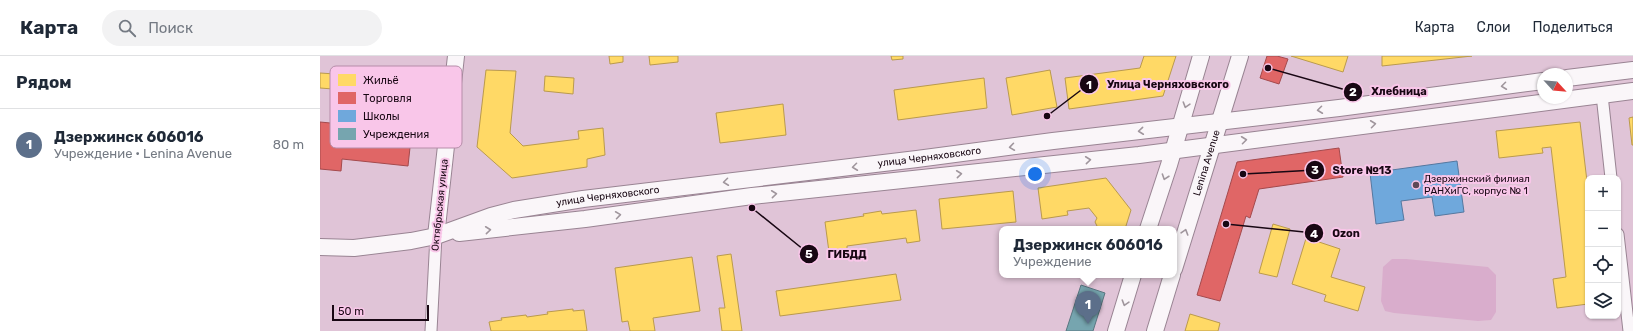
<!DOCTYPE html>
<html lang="ru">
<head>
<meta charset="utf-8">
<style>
  :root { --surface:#fff; --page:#f2f2f3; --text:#1f2937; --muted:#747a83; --line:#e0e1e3; --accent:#1a73e8 }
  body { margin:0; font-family:Rubik,sans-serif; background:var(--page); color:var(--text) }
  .controls { position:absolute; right:12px; bottom:12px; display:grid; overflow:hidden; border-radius:8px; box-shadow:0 1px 3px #0004 }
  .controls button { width:36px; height:36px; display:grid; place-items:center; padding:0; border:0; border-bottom:1px solid var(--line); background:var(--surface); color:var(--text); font:20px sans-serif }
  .compass { position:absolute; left:1217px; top:12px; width:36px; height:36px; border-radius:50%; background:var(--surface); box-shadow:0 1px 3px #0004; rotate:116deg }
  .scale { position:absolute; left:12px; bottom:10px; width:97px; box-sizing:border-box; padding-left:4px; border:2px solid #180713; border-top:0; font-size:11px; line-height:14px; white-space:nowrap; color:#180713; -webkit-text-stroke:3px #f9c6e9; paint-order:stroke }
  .you { position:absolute; left:715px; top:118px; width:14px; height:14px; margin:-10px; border:3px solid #fff; border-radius:50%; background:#1a73e8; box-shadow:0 0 0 6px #1a73e833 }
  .badge { display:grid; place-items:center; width:26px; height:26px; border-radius:50%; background:var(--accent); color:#fff; font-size:13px; font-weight:700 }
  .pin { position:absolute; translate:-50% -33px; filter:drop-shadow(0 1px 2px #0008) }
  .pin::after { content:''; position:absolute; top:21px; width:14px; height:12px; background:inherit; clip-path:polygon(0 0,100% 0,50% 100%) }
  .popup { position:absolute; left:679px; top:170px; width:178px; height:52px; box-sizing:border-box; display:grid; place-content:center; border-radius:8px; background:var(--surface); filter:drop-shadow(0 1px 3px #0005); font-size:13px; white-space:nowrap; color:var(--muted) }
  .popup b { font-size:15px; color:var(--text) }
  .popup::after { content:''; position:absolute; left:50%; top:100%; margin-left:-8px; border:8px solid transparent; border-top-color:var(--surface) }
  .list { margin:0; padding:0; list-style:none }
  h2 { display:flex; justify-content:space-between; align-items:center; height:52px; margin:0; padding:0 16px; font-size:17px }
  h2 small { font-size:13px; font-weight:400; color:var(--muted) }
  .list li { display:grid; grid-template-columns:26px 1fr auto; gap:12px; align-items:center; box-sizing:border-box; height:72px; padding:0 16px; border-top:1px solid var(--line) }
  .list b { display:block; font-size:15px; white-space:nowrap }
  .list p { margin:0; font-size:13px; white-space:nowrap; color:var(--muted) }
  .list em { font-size:13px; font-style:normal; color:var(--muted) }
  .icon { flex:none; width:22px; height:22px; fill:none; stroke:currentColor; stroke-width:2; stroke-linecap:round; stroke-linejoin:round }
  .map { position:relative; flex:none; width:1313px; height:275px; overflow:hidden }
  header { display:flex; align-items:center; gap:24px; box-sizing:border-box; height:56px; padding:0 20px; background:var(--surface); border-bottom:1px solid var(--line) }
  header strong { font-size:19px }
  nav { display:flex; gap:22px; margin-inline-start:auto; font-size:14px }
  .search { width:280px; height:36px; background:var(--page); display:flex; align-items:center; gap:10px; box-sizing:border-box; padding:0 14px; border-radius:22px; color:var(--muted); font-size:15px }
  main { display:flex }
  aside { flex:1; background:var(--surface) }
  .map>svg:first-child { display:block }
</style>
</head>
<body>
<header>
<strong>Карта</strong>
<div class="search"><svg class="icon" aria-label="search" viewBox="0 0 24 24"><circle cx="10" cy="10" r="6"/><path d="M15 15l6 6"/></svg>Поиск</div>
<nav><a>Карта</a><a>Слои</a><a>Поделиться</a></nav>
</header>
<main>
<aside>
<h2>Рядом<small></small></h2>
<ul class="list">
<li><span class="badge" style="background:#5c6f8a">1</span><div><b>Дзержинск 606016</b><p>Учреждение · Lenina Avenue</p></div><em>80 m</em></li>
</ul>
</aside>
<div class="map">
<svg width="1313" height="275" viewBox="0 0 1313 275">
  <rect width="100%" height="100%" fill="#e0c4d7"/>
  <path fill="#d9adcc" d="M1072,203H1086L1168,211L1176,219V256L1171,264L1158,265L1074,257L1065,255L1061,245L1063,211Z"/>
  <g fill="#ffd966" stroke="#ba9a4d">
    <path d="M289,0H303V6L290,8Z"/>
    <path d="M329,0H358V6L330,9Z"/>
    <path d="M571,0H583V3L572,4Z"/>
    <path d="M824,0H856L843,40L749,53L745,22L820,12Z"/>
    <path d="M971,0H1028L1023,16Z"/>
    <path d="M1062,0H1152L1062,10Z"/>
    <path d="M166,14L196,15L190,77L203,90L259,83L258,75L283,72L285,99L267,103V111L192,122L157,91Z"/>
    <path d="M730,14L737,51L692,59L686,22Z"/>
    <path d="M0,17L15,18L13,33L0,32Z"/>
    <path d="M225,20L254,22L253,38L224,35Z"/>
    <path d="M664,22L667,52L578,64L574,34Z"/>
    <path d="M463,48L466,79L400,87L396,57Z"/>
    <path d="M1313,61V89H1312L1309,62Z"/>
    <path d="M1260,66L1268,134V248L1237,252L1233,223L1246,221L1231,91L1222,92L1223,97L1179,102L1176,75Z"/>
    <path d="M786,122L811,154L805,173H776L777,170L775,166L777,162L769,152L747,155L748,159L722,163L718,132Z"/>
    <path d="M693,135L696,166L622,173L619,143Z"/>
    <path d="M596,154L600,185L587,187L586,182L527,190V194L509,196L505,166L544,160L543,158L561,155L562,158Z"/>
    <path d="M953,168L970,173L957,221L939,217Z"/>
    <path d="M988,176L1001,180L999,186L1020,193L1011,221L1045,231L1038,255L1004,245L1006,239L972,228Z"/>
    <path d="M411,198L422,275H402L399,252H405L397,200Z"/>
    <path d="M372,201L380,255L333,262L335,275H310L308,265L302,266L295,212Z"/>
    <path d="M576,218L581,244L460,260L456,235Z"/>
    <path d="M253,253V255L264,254L267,275H171L169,266L182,264L181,262L206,259L207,261L228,258L227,256Z"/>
    <path d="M870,258L900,267L898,275H865Z"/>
  </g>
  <g fill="#e06666" stroke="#a44a4d">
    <path d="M947,0H957L968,3L959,28L940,22Z"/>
    <path d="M34,46L88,51L86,72L92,73L88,110L22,103L21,115L0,113V66L31,69Z"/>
    <path d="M1019,92L1023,121L939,133L930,162L926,160L900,245L877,239L917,106Z"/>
  </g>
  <path fill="#6fa8dc" stroke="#5578a0" d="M1137,105L1144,156L1115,160L1112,141L1081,145L1084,164L1056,168L1050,117Z"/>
  <path fill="#76a5af" stroke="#5a7680" d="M761,229L785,237L773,275H746Z"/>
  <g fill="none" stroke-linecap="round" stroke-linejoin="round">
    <defs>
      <g id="street">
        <path d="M1282,39L1291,122"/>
        <path d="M1298,178L1309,275"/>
        <path d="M111,275L116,180"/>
      </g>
      <g id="secondary">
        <path d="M1247,22L1313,14"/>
        <path d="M828,173L849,109L881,0"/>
        <path d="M139,177L265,163L432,140L819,99L1313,35"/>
        <path d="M116,180L136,0"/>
        <path id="s1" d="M0,191L34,192L91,185L116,180L171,160L194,154L263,143L597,103L733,85L1019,52L1223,25"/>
        <path id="s2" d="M854,213L920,0"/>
        <path d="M796,275L813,219"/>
        <path d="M835,275L852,219"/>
      </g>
    </defs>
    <use href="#street" stroke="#998493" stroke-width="13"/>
    <use href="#secondary" stroke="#998493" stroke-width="18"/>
    <use href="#street" stroke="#faf6f9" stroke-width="11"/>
    <use href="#secondary" stroke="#faf6f9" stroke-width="16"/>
  </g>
  <defs><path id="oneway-chevron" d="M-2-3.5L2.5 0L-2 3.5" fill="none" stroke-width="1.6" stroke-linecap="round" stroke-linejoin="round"/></defs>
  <g stroke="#a0969d">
    <use href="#oneway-chevron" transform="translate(1184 30) rotate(173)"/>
    <use href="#oneway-chevron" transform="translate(866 49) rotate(107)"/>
    <use href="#oneway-chevron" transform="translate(1000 54) rotate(173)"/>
    <use href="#oneway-chevron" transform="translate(1053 68) rotate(-7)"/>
    <use href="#oneway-chevron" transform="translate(821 75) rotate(174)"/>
    <use href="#oneway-chevron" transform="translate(924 84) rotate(-7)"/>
    <use href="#oneway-chevron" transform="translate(692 91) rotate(172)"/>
    <use href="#oneway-chevron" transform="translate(768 104) rotate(-6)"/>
    <use href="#oneway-chevron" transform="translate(535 111) rotate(173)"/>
    <use href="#oneway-chevron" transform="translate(639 118) rotate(-6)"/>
    <use href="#oneway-chevron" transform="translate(845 121) rotate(109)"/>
    <use href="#oneway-chevron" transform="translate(406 126) rotate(173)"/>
    <use href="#oneway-chevron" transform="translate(454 138) rotate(-6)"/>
    <use href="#oneway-chevron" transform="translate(298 159) rotate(-8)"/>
    <use href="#oneway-chevron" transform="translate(168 174) rotate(-6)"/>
    <use href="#oneway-chevron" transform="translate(865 176) rotate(-73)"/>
    <use href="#oneway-chevron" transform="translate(805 247) rotate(107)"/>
  </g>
  <circle fill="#5e4958" stroke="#f9c6e9" stroke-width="1.5" cx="1096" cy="129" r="4"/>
  <g text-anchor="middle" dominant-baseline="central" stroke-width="4" stroke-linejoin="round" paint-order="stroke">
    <g font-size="10" fill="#180713" stroke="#f9c6e9">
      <text stroke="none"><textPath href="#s1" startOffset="618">улица Черняховского</textPath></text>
      <text stroke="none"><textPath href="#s2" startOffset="111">Lenina Avenue</textPath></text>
      <text stroke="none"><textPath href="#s1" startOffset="294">улица Черняховского</textPath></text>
      <text transform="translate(120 149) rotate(-84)">Октябрьская улица</text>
    </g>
    <g font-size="10" fill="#180713" stroke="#f9c6e9" text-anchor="start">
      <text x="1104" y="123">Дзержинский филиал<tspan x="1104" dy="12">РАНХиГС, корпус № 1</tspan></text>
    </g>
  </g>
  <rect x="10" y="10" width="132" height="82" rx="6" fill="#f9c6e9" stroke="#b68da9" stroke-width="1"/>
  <rect x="18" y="18" width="18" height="12" fill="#ffd966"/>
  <rect x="18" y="36" width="18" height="12" fill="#e06666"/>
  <rect x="18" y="54" width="18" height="12" fill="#6fa8dc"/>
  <rect x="18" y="72" width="18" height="12" fill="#76a5af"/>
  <g font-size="11" fill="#180713">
    <text x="43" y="28">Жильё</text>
    <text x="43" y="46">Торговля</text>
    <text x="43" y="64">Школы</text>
    <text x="43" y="82">Учреждения</text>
  </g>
  <path fill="none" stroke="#180713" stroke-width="1.5" d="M727 60L769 28M948 12L1033 36M923 118L995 114M906 168L994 177M432 152L489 198"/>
  <g fill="#180713" stroke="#f9c6e9" stroke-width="1.5">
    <circle cx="727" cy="60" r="4"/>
    <circle cx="948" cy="12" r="4"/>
    <circle cx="923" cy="118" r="4"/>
    <circle cx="906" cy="168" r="4"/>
    <circle cx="432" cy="152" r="4"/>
    <circle cx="769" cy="28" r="10"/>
    <circle cx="1033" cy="36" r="10"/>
    <circle cx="995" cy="114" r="10"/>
    <circle cx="994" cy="177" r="10"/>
    <circle cx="489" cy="198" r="10"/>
  </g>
  <g font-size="12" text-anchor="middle" font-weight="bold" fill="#fff">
    <text x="769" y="33">1</text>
    <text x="1033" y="40">2</text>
    <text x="995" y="118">3</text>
    <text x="994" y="182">4</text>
    <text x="489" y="202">5</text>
  </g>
  <g font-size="11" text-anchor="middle" font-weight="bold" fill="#180713" stroke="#f9c6e9" stroke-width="4" stroke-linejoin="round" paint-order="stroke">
    <text x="848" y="32">Улица Черняховского</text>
    <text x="1079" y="39">Хлебница</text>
    <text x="1042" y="118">Store №13</text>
    <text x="1026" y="181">Ozon</text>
    <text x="527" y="202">ГИБДД</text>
  </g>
</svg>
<div class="controls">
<button>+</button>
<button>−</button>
<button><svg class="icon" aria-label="locate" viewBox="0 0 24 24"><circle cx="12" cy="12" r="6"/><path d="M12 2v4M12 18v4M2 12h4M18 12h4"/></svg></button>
<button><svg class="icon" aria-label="layers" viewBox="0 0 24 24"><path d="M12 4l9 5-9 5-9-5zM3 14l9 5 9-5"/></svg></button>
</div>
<svg class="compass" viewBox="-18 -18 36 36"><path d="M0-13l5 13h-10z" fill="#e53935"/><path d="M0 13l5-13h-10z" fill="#747a83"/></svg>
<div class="scale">50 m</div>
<div class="you"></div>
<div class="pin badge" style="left:768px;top:268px;background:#5c6f8a">1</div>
<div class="popup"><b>Дзержинск 606016</b>Учреждение</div>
</div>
</main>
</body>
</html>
